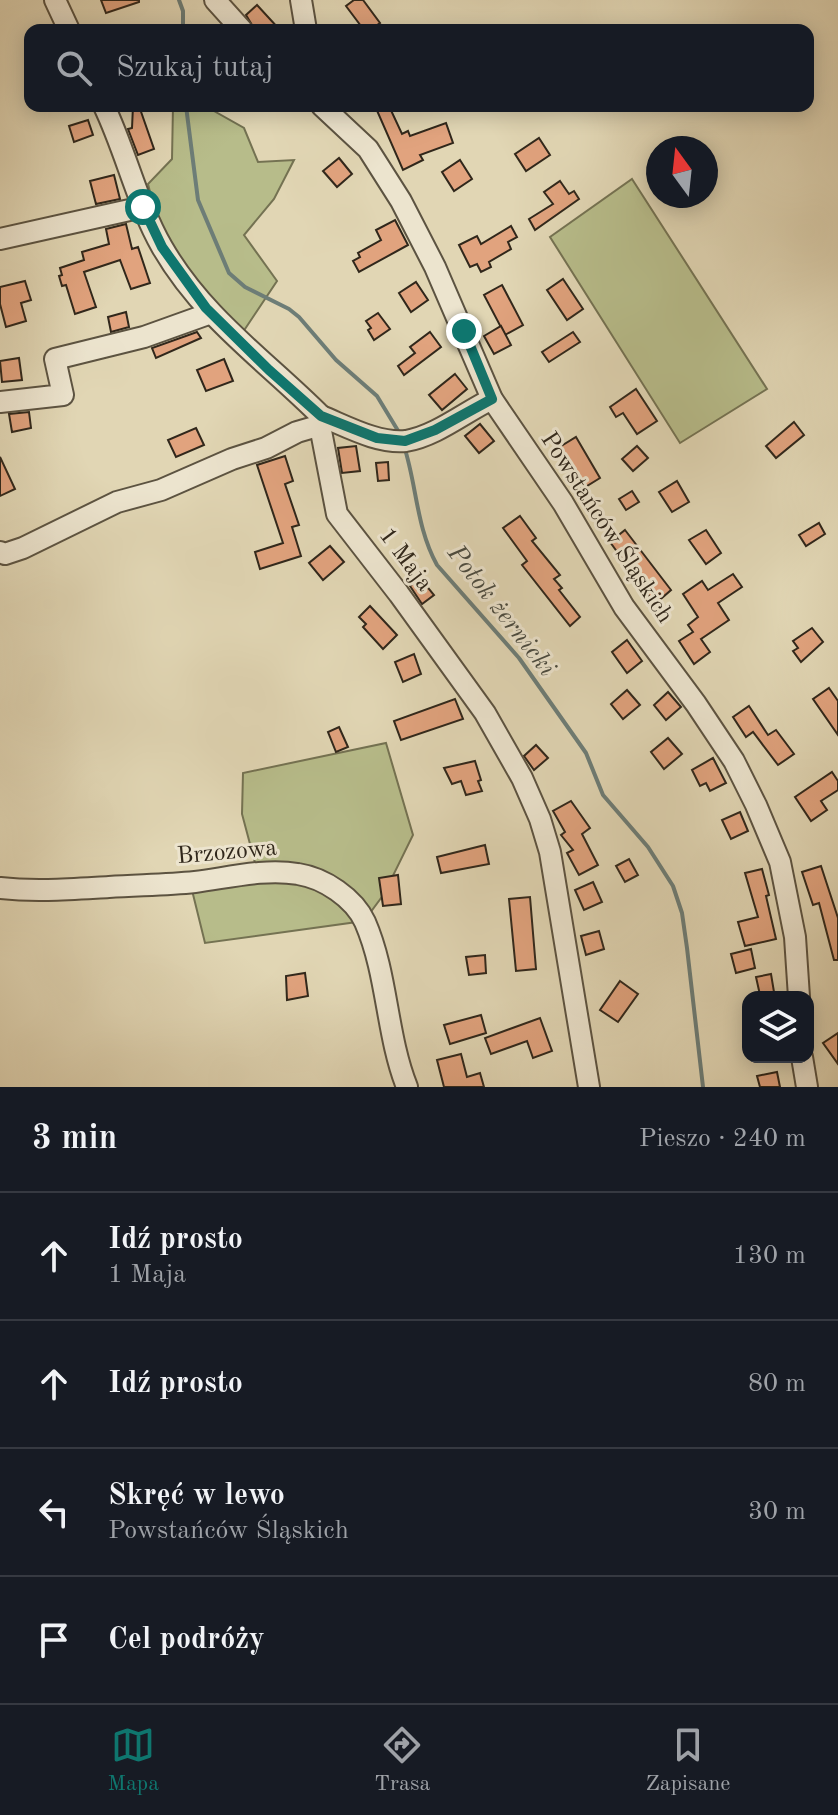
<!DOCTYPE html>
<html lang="pl">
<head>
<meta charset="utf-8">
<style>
  :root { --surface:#171b24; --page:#20242c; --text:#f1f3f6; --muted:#9ea1a6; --line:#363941; --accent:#0f766e }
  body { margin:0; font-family:"Old Standard TT",serif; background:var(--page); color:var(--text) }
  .controls { position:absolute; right:24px; bottom:24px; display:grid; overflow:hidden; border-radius:16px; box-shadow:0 4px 20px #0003 }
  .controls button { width:72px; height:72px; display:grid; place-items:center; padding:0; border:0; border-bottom:2px solid var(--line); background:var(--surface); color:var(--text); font:40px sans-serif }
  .compass { position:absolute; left:646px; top:136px; width:72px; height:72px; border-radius:50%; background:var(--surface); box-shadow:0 4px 20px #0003; rotate:345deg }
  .stop { position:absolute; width:24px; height:24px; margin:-18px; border:6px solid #0f766e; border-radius:50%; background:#fff }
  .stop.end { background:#0f766e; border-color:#fff; box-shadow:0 2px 8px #0008 }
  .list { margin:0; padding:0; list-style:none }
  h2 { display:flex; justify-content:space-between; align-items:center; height:104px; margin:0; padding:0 32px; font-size:34px }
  h2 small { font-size:26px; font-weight:400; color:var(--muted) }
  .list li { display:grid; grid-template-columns:52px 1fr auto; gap:24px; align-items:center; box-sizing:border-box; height:128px; padding:0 32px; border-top:2px solid var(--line) }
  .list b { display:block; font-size:30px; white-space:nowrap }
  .list p { margin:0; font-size:26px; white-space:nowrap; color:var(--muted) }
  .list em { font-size:26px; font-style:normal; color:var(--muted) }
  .icon { flex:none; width:44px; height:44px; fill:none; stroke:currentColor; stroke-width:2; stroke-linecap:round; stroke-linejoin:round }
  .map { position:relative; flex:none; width:838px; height:1087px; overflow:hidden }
  .search { position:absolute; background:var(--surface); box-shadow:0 4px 20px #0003; left:24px; right:24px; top:24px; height:88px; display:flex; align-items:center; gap:20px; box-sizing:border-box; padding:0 28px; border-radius:16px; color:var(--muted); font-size:30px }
  .sheet { height:616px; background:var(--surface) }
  nav { display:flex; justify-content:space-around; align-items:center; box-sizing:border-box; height:112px; border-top:2px solid var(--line); background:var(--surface); font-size:22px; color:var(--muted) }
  nav a { display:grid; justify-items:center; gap:4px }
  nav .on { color:var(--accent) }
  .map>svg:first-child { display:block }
</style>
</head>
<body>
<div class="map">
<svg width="838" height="1087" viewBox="0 0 838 1087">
  <rect width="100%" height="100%" fill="#e1d6b4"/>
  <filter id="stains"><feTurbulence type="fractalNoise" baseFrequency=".0025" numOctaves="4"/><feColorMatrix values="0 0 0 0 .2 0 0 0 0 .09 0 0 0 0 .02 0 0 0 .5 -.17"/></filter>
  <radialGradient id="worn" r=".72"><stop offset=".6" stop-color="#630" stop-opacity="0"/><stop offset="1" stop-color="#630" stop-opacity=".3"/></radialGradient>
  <g fill="#b7bc8a" stroke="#747252" stroke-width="2">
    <path d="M173,106H205L244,128L258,162L294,160L274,199L244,235L277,281L243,332L235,328L174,255L158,224L148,184L172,159Z"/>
    <path d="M632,179L767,389L680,443L550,237Z"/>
    <path d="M386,743L413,835L384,894L364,921L205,943L190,882L258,874L242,814L243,773Z"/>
  </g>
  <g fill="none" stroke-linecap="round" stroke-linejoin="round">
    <g stroke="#6d7d77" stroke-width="4">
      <path d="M179,0L183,11V30"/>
      <path d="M186,106L198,200L229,273L245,287L289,309L299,317L336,360L377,396L400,434"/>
      <path d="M404,446C417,486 416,527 437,565L519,658L586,753L603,795L648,847L673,886L682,913L687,948L703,1087"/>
    </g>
  </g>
  <g fill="#e1a37e" stroke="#30271b" stroke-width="2">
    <path d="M101,0H139V2L106,13Z"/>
    <path d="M354,0H363L380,23L370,30H364L346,6Z"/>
    <path d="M257,5L280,30H255L246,15Z"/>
    <path d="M133,106H139L154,149L138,155L128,129L132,128Z"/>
    <path d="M375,106H389L402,134L408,131L410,136L446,123L453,143L420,155L423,160L403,170Z"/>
    <path d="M88,120L93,135L74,142L69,126Z"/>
    <path d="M539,138L550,155L526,171L515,154Z"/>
    <path d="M339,158L352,174L337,187L323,171Z"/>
    <path d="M460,160L472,179L454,191L442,172Z"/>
    <path d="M114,175L120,199L96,204L90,181Z"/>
    <path d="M560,181L569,194L574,191L579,199L535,230L529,219L553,204L544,192Z"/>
    <path d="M395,220L408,245L359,272L353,261L360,257L358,253L381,240L376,230Z"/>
    <path d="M126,224L132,249L138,247L150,283L131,289L120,260L84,272L96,307L75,314L66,285L62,286L59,276L62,275L60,268L84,260L82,252L109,244L106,229Z"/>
    <path d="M511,226L517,237L508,242L511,249L489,262L491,267L481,272L477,264L470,267L459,245L477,236L481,244Z"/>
    <path d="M563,279L583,309L567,320L547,290Z"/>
    <path d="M25,281L31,300L21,303L26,321L6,327L0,304V287Z"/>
    <path d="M416,282L428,300L411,312L399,293Z"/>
    <path d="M502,285L523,325L505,335L484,295Z"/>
    <path d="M126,312L129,327L111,332L108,317Z"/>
    <path d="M378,313L390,329L374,340L368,330L371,328L366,321Z"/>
    <path d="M501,326L511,345L494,354L484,336Z"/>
    <path d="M197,332L201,338L156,358L152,348Z"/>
    <path d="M430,332L441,347L404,375L398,366L415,353L410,347Z"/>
    <path d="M573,332L580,342L549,362L542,352Z"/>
    <path d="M19,358L22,380L2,382L0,361Z"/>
    <path d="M224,359L233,381L206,391L197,370Z"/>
    <path d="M455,374L467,389L442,410L429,395Z"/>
    <path d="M636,389L657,421L637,434L623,413L616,417L610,407Z"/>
    <path d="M29,412L31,428L12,432L9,414Z"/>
    <path d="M794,422L804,435L776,458L766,446Z"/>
    <path d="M480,424L494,441L479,453L465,436Z"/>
    <path d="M196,428L204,445L176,457L168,440Z"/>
    <path d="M576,437L600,478L582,489L558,448Z"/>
    <path d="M356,446L360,471L342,473L338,448Z"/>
    <path d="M637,446L648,458L633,471L622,459Z"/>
    <path d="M285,456L293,481L285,484L299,525L292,527L301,556L260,569L255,552L283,543L257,465Z"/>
    <path d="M0,457L15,489L0,496Z"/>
    <path d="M388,462L389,480L378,481L376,463Z"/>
    <path d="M677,481L689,502L672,512L659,492Z"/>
    <path d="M632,491L639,502L626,510L619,499Z"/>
    <path d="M520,516L536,538L532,541L560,575L554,579L562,588L559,590L580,617L570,626L522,565L527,561L503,528Z"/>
    <path d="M819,523L825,534L806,546L799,535Z"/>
    <path d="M625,530L671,590L655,604L610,542Z"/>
    <path d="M706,530L721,553L706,564L689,540Z"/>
    <path d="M330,546L344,562L323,580L309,563Z"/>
    <path d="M733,574L742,587L718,603L729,620L701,639L710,652L694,664L679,641L693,632L688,625L698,617L683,594L702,581L708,590Z"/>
    <path d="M420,578L434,595L422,604L410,586Z"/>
    <path d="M370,606L397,635L383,649L363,627L366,624L359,617Z"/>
    <path d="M812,628L823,642L801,662L793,651L798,648L793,641Z"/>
    <path d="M627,640L642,661L627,673L612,652Z"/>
    <path d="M414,654L421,674L403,682L395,662Z"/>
    <path d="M829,688L838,701V735L813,699Z"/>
    <path d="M627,690L640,705L623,719L611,704Z"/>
    <path d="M668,692L681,707L666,720L654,705Z"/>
    <path d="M455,699L463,719L401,740L394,721Z"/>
    <path d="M749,706L768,735L776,730L794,754L778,765L753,732L746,737L733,717Z"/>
    <path d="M339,727L348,747L336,752L328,732Z"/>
    <path d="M668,738L682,754L664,769L651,752Z"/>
    <path d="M536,745L548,758L534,770L524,756Z"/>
    <path d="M713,758L726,783L710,791L706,783L700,786L692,770Z"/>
    <path d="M475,761L481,780L478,781L482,791L466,795L461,781L452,784L444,768Z"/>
    <path d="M832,772L838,781V790L821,801L827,810L811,821L795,797Z"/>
    <path d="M571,801L590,828L582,834L598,865L579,875L567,853L573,850L561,835L565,832L553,811Z"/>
    <path d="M740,812L748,831L731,839L722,820Z"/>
    <path d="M485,845L489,864L441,873L437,857Z"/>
    <path d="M629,859L638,875L625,882L616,866Z"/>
    <path d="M821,866L838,918V960H834L819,903L813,905L802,872Z"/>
    <path d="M762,869L769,895L766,896L776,939L745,946L738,922L758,917L745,873Z"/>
    <path d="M398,875L401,904L383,906L379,878Z"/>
    <path d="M593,882L602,902L584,910L575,890Z"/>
    <path d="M530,897L536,969L516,971L509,899Z"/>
    <path d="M599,931L604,949L586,955L581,936Z"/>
    <path d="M751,949L755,968L736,973L731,954Z"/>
    <path d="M485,955L486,973L469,975L466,957Z"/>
    <path d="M305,973L308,996L287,1000L286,976Z"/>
    <path d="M771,974L774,992L760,995L756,977Z"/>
    <path d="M620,981L638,994L618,1022L600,1010Z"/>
    <path d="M481,1015L486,1033L450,1044L444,1025Z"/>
    <path d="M540,1018L552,1051L533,1058L527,1041L491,1054L485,1038Z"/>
    <path d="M838,1033V1064L823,1043Z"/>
    <path d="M461,1054L467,1077L480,1073L484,1087H444L437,1060Z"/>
    <path d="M777,1072L780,1087H760L757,1076Z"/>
  </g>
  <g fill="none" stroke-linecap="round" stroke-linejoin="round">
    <defs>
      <g id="minor">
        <path d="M55,0L69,30"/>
        <path d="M215,0L242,30"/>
        <path d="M301,0L306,30"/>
        <path d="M104,106C126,152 137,203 162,247C203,318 265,360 321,416V431L337,514L399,594L485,713L522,778L540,819L550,852L589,1087"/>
        <path d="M322,106L368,149L401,201L435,267L492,399L563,503L624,607L696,704L734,761L756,805L780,862L795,937L799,997"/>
        <path d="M0,239L143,207"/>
        <path d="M0,402L63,395L55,359L144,337L211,313"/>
        <path d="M321,416C346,426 378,444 406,441C436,436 465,412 492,399"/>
        <path d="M0,552L5,554L23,548L117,502L161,490L232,459L266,448L297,432L321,425"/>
        <path d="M0,888C36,892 73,889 109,887C138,885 166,885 195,882C227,878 265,868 298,874C324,878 354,898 365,922C388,975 386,1034 407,1087"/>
        <path d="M802,1057L807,1087"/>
      </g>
    </defs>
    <use href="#minor" stroke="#5c5341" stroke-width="24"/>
    <use href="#minor" stroke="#ece4ce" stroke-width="20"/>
  </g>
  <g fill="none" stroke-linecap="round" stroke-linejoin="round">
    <path stroke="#0f766e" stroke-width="10" d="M143,207L162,247L206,308L269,370L321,416L377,438L405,441L435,430L492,399L464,331"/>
  </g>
  <g text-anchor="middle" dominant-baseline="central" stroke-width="6" stroke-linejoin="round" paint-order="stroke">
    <g font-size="24" fill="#30271b" stroke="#ece4ce">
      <text transform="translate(606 528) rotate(57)">Powstańców Śląskich</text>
      <text transform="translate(405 560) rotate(53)">1 Maja</text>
      <text transform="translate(227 853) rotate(-5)">Brzozowa</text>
    </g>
    <g font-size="26" font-style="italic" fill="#4a4b41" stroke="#ece4ce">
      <text transform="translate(501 611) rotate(52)">Potok żernicki</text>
    </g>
  </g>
  <rect width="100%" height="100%" filter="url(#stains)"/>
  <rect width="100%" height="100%" fill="url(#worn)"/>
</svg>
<div class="controls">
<button><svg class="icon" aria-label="layers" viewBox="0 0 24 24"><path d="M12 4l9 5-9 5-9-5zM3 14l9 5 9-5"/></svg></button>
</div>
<svg class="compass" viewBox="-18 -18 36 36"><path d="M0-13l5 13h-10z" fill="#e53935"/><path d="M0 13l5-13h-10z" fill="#9ea1a6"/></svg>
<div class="stop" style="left:143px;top:207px"></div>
<div class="stop end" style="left:464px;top:331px"></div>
<div class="search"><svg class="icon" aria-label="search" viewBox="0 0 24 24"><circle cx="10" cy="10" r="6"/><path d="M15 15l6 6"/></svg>Szukaj tutaj</div>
</div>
<section class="sheet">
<h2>3 min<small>Pieszo · 240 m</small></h2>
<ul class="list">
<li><svg class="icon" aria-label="ahead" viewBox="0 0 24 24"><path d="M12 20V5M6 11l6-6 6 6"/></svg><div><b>Idź prosto</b><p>1 Maja</p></div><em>130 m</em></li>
<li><svg class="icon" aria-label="ahead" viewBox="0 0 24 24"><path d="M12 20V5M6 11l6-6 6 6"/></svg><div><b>Idź prosto</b></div><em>80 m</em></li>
<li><svg class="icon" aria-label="left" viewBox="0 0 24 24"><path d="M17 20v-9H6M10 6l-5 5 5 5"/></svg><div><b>Skręć w lewo</b><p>Powstańców Śląskich</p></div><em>30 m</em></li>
<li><svg class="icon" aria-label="arrive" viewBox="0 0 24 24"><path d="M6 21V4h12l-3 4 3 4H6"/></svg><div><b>Cel podróży</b></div></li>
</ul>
</section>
<nav>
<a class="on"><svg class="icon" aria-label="map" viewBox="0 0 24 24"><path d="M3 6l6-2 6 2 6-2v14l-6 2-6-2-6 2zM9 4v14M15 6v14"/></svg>Mapa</a>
<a><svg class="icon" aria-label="directions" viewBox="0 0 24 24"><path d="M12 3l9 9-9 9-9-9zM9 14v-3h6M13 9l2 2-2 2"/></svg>Trasa</a>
<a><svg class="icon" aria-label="saved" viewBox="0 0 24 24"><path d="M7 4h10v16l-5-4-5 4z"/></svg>Zapisane</a>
</nav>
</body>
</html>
